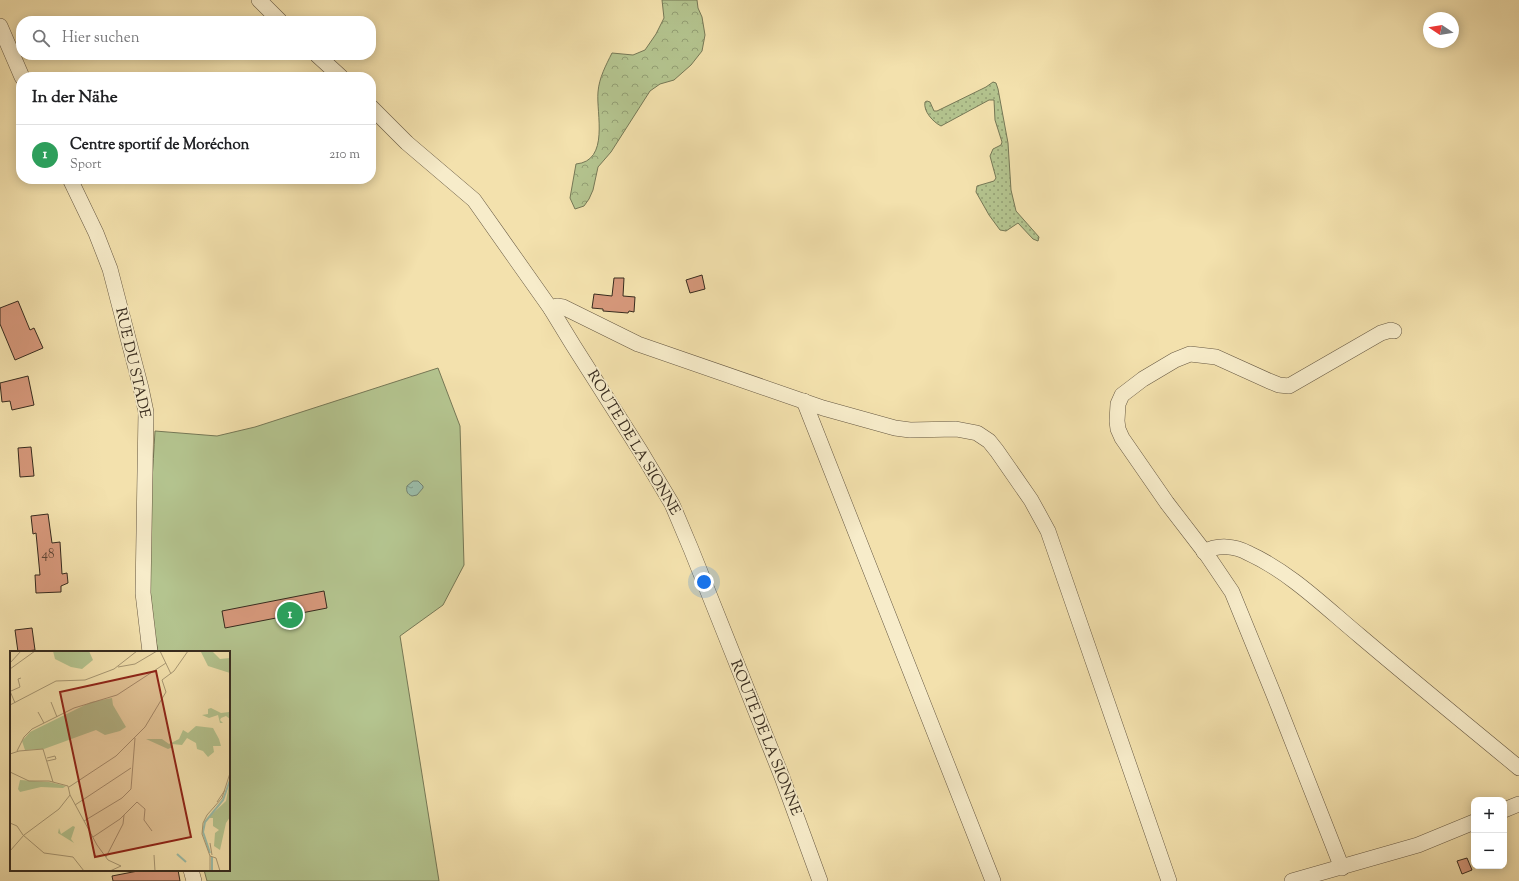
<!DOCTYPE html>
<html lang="de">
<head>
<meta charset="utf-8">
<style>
  :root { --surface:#fff; --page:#f2f2f2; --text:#202124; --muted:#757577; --line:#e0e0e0; --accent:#ea580c }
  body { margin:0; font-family:"Sorts Mill Goudy",serif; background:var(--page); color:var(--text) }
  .controls { position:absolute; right:12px; bottom:12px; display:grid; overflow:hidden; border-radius:8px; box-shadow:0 2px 10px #0003 }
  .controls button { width:36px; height:36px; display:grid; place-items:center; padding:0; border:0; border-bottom:1px solid var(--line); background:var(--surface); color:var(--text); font:20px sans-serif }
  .compass { position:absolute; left:1423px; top:12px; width:36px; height:36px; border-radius:50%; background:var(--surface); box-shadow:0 2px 10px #0003; rotate:282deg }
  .you { position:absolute; left:704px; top:582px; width:14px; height:14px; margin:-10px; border:3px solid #fff; border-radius:50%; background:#1a73e8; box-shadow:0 0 0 6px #1a73e833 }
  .badge { display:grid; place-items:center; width:26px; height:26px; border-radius:50%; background:var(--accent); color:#fff; font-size:13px; font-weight:700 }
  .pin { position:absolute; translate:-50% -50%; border:2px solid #fff; box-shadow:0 1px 4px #0006 }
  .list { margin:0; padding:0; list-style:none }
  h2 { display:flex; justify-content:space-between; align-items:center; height:52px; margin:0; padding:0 16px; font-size:17px }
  h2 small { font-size:13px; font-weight:400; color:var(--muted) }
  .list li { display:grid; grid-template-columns:26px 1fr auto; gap:12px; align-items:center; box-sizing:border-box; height:60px; padding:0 16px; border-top:1px solid var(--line) }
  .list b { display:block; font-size:15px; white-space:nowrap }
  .list p { margin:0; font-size:13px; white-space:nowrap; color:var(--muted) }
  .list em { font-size:13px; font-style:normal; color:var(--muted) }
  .icon { flex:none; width:22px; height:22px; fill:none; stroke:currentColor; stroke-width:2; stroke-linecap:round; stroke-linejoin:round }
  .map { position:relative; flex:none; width:1519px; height:881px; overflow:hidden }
  .search { position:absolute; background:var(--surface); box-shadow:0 2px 10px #0003; left:16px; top:16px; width:360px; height:44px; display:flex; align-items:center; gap:10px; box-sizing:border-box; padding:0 14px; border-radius:16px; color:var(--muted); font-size:15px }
  .panel { position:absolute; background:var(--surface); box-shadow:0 2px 10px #0003; left:16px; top:72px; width:360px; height:112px; border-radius:16px }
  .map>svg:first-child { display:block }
</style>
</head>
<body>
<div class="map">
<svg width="1519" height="881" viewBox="0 0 1519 881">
  <defs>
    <pattern id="grass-dots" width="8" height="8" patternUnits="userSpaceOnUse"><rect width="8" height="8" fill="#b4c48f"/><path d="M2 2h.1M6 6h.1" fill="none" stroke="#939f74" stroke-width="1.8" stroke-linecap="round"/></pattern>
    <pattern id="forest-crowns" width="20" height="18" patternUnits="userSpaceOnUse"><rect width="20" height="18" fill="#b4c48f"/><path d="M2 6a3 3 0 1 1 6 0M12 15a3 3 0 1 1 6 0" fill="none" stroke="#939f74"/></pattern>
    <pattern id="water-ripples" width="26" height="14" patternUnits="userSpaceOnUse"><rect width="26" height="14" fill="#9bbeab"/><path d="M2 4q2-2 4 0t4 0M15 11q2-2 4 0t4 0" fill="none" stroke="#7f9b8b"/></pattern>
  </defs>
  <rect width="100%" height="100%" fill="#f3e1ad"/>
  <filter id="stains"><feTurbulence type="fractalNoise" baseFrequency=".005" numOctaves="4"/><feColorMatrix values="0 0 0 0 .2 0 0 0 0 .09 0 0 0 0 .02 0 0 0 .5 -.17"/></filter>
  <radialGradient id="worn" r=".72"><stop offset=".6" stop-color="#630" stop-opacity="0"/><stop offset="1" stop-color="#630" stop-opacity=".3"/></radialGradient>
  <path fill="url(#grass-dots)" stroke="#767856" d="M993,82L996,83L998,89L1008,143L1011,190L1016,211L1039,237L1038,241L1033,239L1018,223L1006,231L1000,230L989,215L976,192L977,186L994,181L996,178L990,156L993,149L1001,145L1002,142L995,120L994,100H989L941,126C933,122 923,111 925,102L927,101L930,102L934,111H937L986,87Z"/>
  <path fill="url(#forest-crowns)" stroke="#767856" d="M662,0H697L698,8L702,17L705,35L702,51L691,65L674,80L660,84L650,91L611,152L598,167L593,190L589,199L584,206L575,209L570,198L576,164C610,161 596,113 598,92C599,78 606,65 612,53L633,55L645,50L656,34L664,18Z"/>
  <path fill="#b4c48f" stroke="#767856" d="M438,368L460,426L464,565L443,605L400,636L439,881H207L204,870H229V652H158C143,579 151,504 155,431L217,436L255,427Z"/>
  <path fill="url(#water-ripples)" stroke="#738373" d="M413,481H418L423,486V488L417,495L412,496C407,494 406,491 407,486Z"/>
  <g fill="#d6987b" stroke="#372b1e">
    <path d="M702,275L705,289L690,293L686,280Z"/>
    <path d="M614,278H624L623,296L635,297L634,312L629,311L628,313L603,311V309L592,308L594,294L612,296Z"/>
    <path d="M18,301L30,330L34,328L43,348L15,360L0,324V308Z"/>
    <path d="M28,376L34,405L12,410L10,401L2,402L0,383Z"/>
    <path d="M31,447L34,476L20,477L18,448Z"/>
    <path d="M48,514L52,543L60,542L62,574L67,573L68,583L61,586V592L36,593L35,575H40L36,533L33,534L31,516Z"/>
    <path d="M324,591L327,608L225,628L222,611Z"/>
    <path d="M32,628L35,650L18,652L15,630Z"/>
    <path d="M1467,858L1472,870L1462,874L1457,861Z"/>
    <path d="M143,870H178L180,881H113L112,876Z"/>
  </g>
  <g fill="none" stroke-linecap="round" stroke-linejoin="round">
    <defs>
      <g id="minor">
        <path d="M259,0L280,21"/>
        <path d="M0,26L22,77"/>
        <path d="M317,55L341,77"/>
        <path d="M371,107L407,143L474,200L551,309L573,345L641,452L672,504L691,549L782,777L820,881"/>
        <path d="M70,179L96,233L110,269L141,388L146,412L143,593L150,652"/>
        <path d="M551,309L557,306L563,307L638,344L823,408L895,428L910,430L956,429L977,433L989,441L997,451L1031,500L1048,531L1169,881"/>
        <path d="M804,401L993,881"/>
        <path d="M1204,552C1218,544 1235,546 1248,553C1290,572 1325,607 1360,636C1413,681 1466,724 1519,768"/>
        <path d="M1504,810L1519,804"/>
        <path d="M1342,868L1274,695L1232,592L1207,555L1167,503L1122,438L1118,429L1117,421L1118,404L1122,395L1143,379L1175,360L1190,354L1216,357L1269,381L1279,385L1289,386L1381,333L1391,330L1394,331"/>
        <path d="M191,870L194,881"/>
        <path d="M1292,881L1418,845L1474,822"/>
      </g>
    </defs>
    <use href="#minor" stroke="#665842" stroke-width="16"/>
    <use href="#minor" stroke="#f7ecca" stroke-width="15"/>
  </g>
  <g text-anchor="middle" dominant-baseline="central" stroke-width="3.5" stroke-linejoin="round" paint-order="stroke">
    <g font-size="13" fill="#5f4635">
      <text x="48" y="555">48</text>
    </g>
    <g font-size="15" fill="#372b1e" stroke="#f7ecca">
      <text transform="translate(132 363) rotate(77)">RUE DU STADE</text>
      <text transform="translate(633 443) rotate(59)">ROUTE DE LA SIONNE</text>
      <text transform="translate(765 738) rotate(68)">ROUTE DE LA SIONNE</text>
    </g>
  </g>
  <g transform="translate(10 651)">
    <rect width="220" height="220" fill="#f3e1ad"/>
    <path d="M63,175L65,176L61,188L64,192L48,182L49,177L51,183Z" fill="#b4c48f"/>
    <path d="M43,0H79L83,9L72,18L61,16L45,8ZM202,0L210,8L220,7V22L198,15L191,1H185ZM201,57L211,62L219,61L220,68L216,65L211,67L210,69L213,72H210L208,64L199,67L192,64L198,63V58ZM186,75L203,77L209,88L211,95H203L204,101L198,106L193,100L187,98L186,92L177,87L172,94L162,93L163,96L158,98L136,88H152L159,93L169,88L173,79L178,82ZM10,129L39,131L56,135L53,137L31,136L10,141L8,138ZM220,129V166L216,172L210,199L204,195L205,182L209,179L203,175V167H198L216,150Z" fill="#b4c48f"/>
    <path d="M102,47L103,54L116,76L110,80L95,84L86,79L34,98L15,99L12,90L20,81L81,51Z" fill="#b4c48f"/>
    <path fill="none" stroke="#9bbeab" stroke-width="2" d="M200,202L193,181L195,171L213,149L220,129M167,203L176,211M202,220V206"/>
    <path fill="none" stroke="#a89874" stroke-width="1" d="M150,0L161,23M0,12L11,0M108,16L125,13L147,0M0,18L25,0M0,40L5,52M1,40L10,36L8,28L11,27M41,51L47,66M0,54L46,30L75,29L104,18L127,0M28,61L34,72M7,100L14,86L22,78L64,57L107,44L156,12M0,103L9,100L33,98L43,131M37,107L45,105L46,108L37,110M0,121L19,130H39L58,135L60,144L87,194L98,209L111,215M59,136L106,105L135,76L156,41L152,29L164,20L178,0M207,151L215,139M65,154L121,117M74,170L112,147L121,138L125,87M0,172L7,175L13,184M13,184L34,202L63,206L74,220M83,186L110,168L127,151L135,158L134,169L142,180M200,192L202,204M0,200L14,184L49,158L60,144M144,204L145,220M200,205L206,207L210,220M96,206L113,173L114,164M100,220L111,215M200,220V205L192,183L193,172L197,164L212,147L220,122"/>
    <path fill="#8f2418" fill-opacity="0.15" stroke="#8f2418" stroke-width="2" d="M146,20L181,186L85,206L50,41Z"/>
    <rect width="220" height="220" fill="none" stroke="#372b1e" stroke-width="2"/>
  </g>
  <rect width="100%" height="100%" filter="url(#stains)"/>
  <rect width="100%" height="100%" fill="url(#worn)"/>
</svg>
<div class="controls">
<button>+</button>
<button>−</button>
</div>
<svg class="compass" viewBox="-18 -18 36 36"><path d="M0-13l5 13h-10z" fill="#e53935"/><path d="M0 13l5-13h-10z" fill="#757577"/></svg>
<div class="you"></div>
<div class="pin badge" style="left:290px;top:615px;background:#2e9e5b">1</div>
<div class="search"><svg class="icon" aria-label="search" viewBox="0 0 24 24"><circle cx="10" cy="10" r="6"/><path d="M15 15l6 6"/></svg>Hier suchen</div>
<section class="panel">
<h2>In der Nähe<small></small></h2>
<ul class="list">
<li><span class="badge" style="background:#2e9e5b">1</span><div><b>Centre sportif de Moréchon</b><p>Sport</p></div><em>210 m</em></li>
</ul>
</section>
</div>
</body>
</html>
